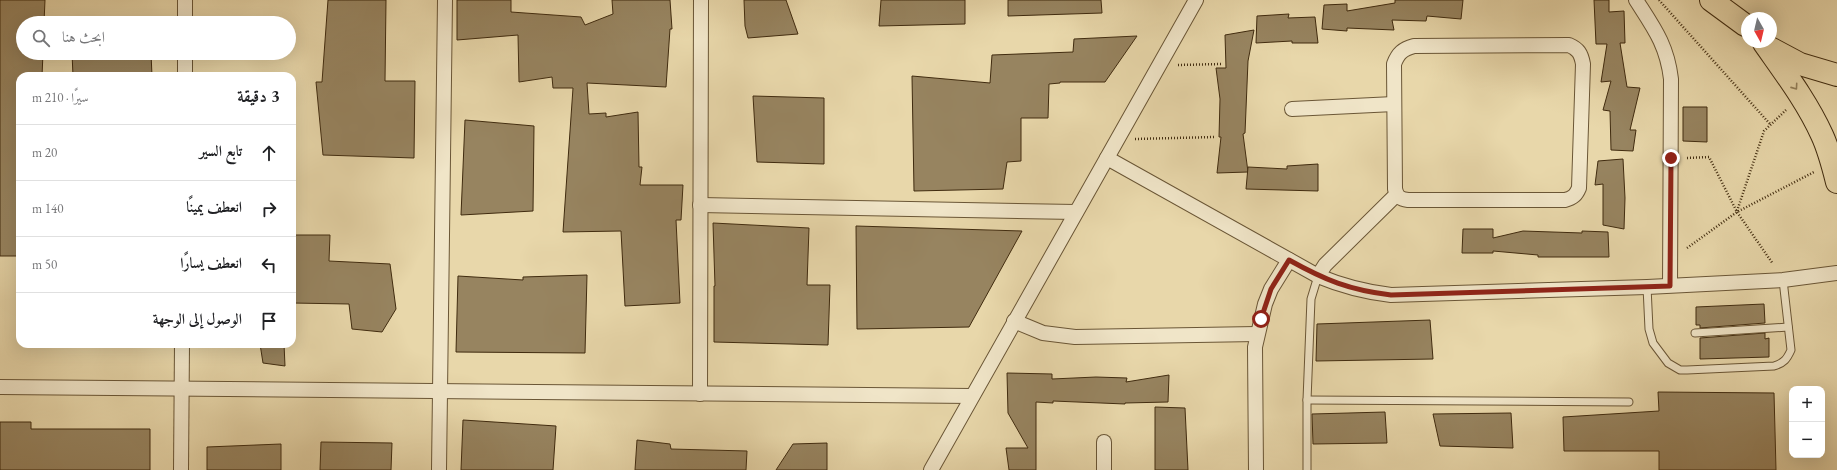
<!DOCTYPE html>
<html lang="ar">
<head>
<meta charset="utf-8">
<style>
  :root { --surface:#fff; --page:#f6f6f6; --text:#202124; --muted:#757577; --line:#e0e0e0 }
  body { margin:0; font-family:"EB Garamond",Amiri,serif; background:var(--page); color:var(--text); direction:rtl }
  .controls { position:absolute; right:12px; bottom:12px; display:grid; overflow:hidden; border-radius:8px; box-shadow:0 4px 16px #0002 }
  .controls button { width:36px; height:36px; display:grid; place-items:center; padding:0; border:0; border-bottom:1px solid var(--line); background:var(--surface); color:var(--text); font:20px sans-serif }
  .compass { position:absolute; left:1741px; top:12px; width:36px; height:36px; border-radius:50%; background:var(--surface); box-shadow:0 4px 16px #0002; rotate:172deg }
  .stop { position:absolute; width:12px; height:12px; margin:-9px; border:3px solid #8f2418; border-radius:50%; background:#fff }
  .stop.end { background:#8f2418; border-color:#fff; box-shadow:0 1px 4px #0008 }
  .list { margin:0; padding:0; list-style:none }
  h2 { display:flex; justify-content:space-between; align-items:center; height:52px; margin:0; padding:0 16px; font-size:17px }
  h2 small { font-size:13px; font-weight:400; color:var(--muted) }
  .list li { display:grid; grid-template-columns:26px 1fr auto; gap:12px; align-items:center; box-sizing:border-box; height:56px; padding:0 16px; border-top:1px solid var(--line) }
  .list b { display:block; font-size:15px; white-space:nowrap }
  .list em { font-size:13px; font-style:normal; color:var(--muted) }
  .icon { flex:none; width:22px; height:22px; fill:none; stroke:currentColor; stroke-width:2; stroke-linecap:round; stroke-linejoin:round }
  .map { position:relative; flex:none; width:1837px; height:470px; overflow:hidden; direction:ltr }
  .search { position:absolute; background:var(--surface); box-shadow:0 4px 16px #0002; left:16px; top:16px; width:280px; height:44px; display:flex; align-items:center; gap:10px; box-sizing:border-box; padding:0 14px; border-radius:22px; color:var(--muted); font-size:15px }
  .panel { position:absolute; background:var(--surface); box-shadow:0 4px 16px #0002; left:16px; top:72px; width:280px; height:276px; border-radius:12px; direction:rtl }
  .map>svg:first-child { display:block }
</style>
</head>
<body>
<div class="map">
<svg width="1837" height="470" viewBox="0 0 1837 470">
  <rect width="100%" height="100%" fill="#e8d7aa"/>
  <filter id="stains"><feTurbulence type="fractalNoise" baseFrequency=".005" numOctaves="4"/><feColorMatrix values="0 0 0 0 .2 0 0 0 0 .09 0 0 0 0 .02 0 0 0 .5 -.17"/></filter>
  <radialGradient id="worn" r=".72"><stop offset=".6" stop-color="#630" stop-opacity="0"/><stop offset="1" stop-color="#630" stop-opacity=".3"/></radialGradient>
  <g fill="#978460" stroke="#402b0f">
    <path d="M0,0H45L44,23H23V53H43L42,76H20L19,256H0Z"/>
    <path d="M328,0H386L385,81H415L414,158L323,155L316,82H322Z"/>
    <path d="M457,0H511V12L581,17L585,25L613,14L612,0H670L672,29H670L666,87L587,83L589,114L606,113V117L638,112L639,167H642L640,185H683L681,220H676L680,303L625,306L621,231L563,232L573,88H553L552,77L519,82L518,35L457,40Z"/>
    <path d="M744,0H786L798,34L748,38L745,26Z"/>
    <path d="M881,0H965V24L879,26Z"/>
    <path d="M1008,0H1101L1102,13L1008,16Z"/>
    <path d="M1395,0H1463L1461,19L1427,16L1426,21L1392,20L1394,30L1347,28V31L1322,29L1324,5L1347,4V11L1395,3Z"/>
    <path d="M1594,0H1609V12L1624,11L1625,43H1620L1627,87L1640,88L1630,130H1636L1633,151L1611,150L1610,111L1603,110L1611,81L1601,82L1607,44H1596Z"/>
    <path d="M1289,14L1288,18L1315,17L1318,43H1292V41L1256,43L1257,16Z"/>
    <path d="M1254,30L1248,61L1245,133L1243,134L1248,172L1217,173L1221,137H1219L1220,99L1216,68H1226L1225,35Z"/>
    <path d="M1137,36L1105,82H1060V83L1049,84L1048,118H1021V161L1007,162L1003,189L914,191L912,76L990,83L992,55L1073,52L1074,39Z"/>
    <path d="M72,53H151L152,76H73Z"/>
    <path d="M753,96L824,98V164L757,162Z"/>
    <path d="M1683,107H1707V142L1683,141Z"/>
    <path d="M465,120L534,126L533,211L461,215Z"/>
    <path d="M1623,159L1625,198L1624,229L1603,225V184L1595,185L1598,161Z"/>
    <path d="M1318,164V191L1246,189L1248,167L1287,169V166Z"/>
    <path d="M713,223L809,228L807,285H830L828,345L714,342V286H715Z"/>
    <path d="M856,226L1022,231L969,327L857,329Z"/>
    <path d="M1463,229H1493V238L1523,231L1582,233V231L1608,232L1609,257H1538V255L1493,251V253H1462Z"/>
    <path d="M292,235H330L329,261L390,264L396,309L382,332L352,329L349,304L292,303Z"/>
    <path d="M587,275L585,353L456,352L458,276L523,280V277Z"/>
    <path d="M1764,304L1765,323L1700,328V325H1696V307Z"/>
    <path d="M1430,320L1433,359L1316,361L1317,324Z"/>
    <path d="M1765,333V339L1769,338V357L1700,359V338Z"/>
    <path d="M260,344H284L285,366L263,363Z"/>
    <path d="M1007,373L1052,374V379L1096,377L1127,378L1126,382L1169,375L1168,402L1125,403V404L1053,401V403L1036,402V470H1009L1006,448H1028L1008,413Z"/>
    <path d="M1658,392L1774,393L1776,470H1659V451H1564L1563,417L1659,411Z"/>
    <path d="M1155,407L1185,408L1188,470H1155Z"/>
    <path d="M1385,412L1387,443L1313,444L1312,414Z"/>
    <path d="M1511,413L1513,448L1440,446L1433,414Z"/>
    <path d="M463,420L556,426L553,470H461Z"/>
    <path d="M0,422H31V429H150V470H0Z"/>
    <path d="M637,440L670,444L671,449L747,451L746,470H635Z"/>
    <path d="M321,442L392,443L391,470H320Z"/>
    <path d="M827,443V470H776L793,444Z"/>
    <path d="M281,444V470H207V447Z"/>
  </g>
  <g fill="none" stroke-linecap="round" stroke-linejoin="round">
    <defs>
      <g id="service">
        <path d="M1647,287L1649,329L1653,343L1668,363L1680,370H1687L1774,366C1784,363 1787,359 1791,350L1783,280"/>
        <path d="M1695,333L1788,327"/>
        <path d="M1307,400L1629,402"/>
        <path d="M1307,470V400L1311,299L1318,276"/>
      </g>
      <g id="minor">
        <path d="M1636,0C1654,28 1667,45 1671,79L1670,285"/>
        <path d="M185,23V0"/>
        <path d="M1569,45C1578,49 1581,53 1583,64L1579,188C1576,195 1573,198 1565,200H1408C1400,199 1397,197 1395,189L1394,64C1398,53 1403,49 1414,46Z"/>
        <path d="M185,76V53"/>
        <path d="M1292,109L1394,104"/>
        <path d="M1107,158L1318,276C1342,286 1365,292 1391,295L1647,287L1783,280L1837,273"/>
        <path d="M700,205L1076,212"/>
        <path d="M1318,276L1325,265L1396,195"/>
        <path d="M1014,321L1043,333L1075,337L1257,334"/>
        <path d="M0,387L972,396"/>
        <path d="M700,394L701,0"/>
        <path d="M181,470L182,344"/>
        <path d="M439,470L445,0"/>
        <path d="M931,470L1196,0"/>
        <path d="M1104,470V442"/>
        <path d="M1256,470L1255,347L1265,304L1271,289L1289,260"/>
      </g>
      <g id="trunk">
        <path d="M1711,0L1745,25"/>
        <path d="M1764,43C1785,73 1807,102 1822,135C1829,150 1833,166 1837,182"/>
        <path d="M1770,48L1800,64L1837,75"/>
      </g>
    </defs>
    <use href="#service" stroke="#6a5636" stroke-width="9"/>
    <use href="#minor" stroke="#6a5636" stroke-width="16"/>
    <use href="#trunk" stroke="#402b0f" stroke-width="24"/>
    <g stroke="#402b0f" stroke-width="2.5" stroke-dasharray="1 2" stroke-linecap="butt">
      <path d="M1659,0L1770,124"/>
      <path d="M1178,65L1221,64"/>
      <path d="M1135,139L1214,137"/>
      <path d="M1687,158L1709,157L1737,212L1773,264"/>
      <path d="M1737,211L1764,131L1786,110"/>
      <path d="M1687,248L1737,212L1814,172"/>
    </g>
    <use href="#service" stroke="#f0e5c8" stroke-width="7"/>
    <use href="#minor" stroke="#f0e5c8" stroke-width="14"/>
    <use href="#trunk" stroke="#e8d7aa" stroke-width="22"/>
  </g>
  <defs><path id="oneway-chevron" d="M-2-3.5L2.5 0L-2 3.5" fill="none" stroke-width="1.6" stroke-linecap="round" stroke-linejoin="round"/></defs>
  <use stroke="#94815c" href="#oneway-chevron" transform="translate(1795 87) rotate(55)"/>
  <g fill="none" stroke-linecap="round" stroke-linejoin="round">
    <path stroke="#8f2418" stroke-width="5" d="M1261,319L1271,289L1289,260C1325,280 1349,290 1391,295L1670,286L1671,158"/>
  </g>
  <rect width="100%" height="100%" filter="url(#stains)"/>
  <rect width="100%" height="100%" fill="url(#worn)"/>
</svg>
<div class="controls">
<button>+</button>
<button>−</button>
</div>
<svg class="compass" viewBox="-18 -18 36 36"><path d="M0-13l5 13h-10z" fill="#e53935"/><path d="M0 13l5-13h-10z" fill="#757577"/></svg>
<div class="stop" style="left:1261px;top:319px"></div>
<div class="stop end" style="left:1671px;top:158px"></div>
<div class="search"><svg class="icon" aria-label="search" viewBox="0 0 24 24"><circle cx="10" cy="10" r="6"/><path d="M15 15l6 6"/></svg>ابحث هنا</div>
<section class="panel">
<h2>3 دقيقة<small>سيرًا · 210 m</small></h2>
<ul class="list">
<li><svg class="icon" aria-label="ahead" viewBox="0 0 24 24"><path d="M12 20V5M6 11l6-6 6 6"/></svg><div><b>تابع السير</b></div><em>20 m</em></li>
<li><svg class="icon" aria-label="right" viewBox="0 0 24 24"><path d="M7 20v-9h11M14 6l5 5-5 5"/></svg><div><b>انعطف يمينًا</b></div><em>140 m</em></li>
<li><svg class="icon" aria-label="left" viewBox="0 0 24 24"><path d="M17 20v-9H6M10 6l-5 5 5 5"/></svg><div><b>انعطف يسارًا</b></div><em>50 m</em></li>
<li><svg class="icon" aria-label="arrive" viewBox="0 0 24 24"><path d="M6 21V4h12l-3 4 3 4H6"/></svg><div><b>الوصول إلى الوجهة</b></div></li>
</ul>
</section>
</div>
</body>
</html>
